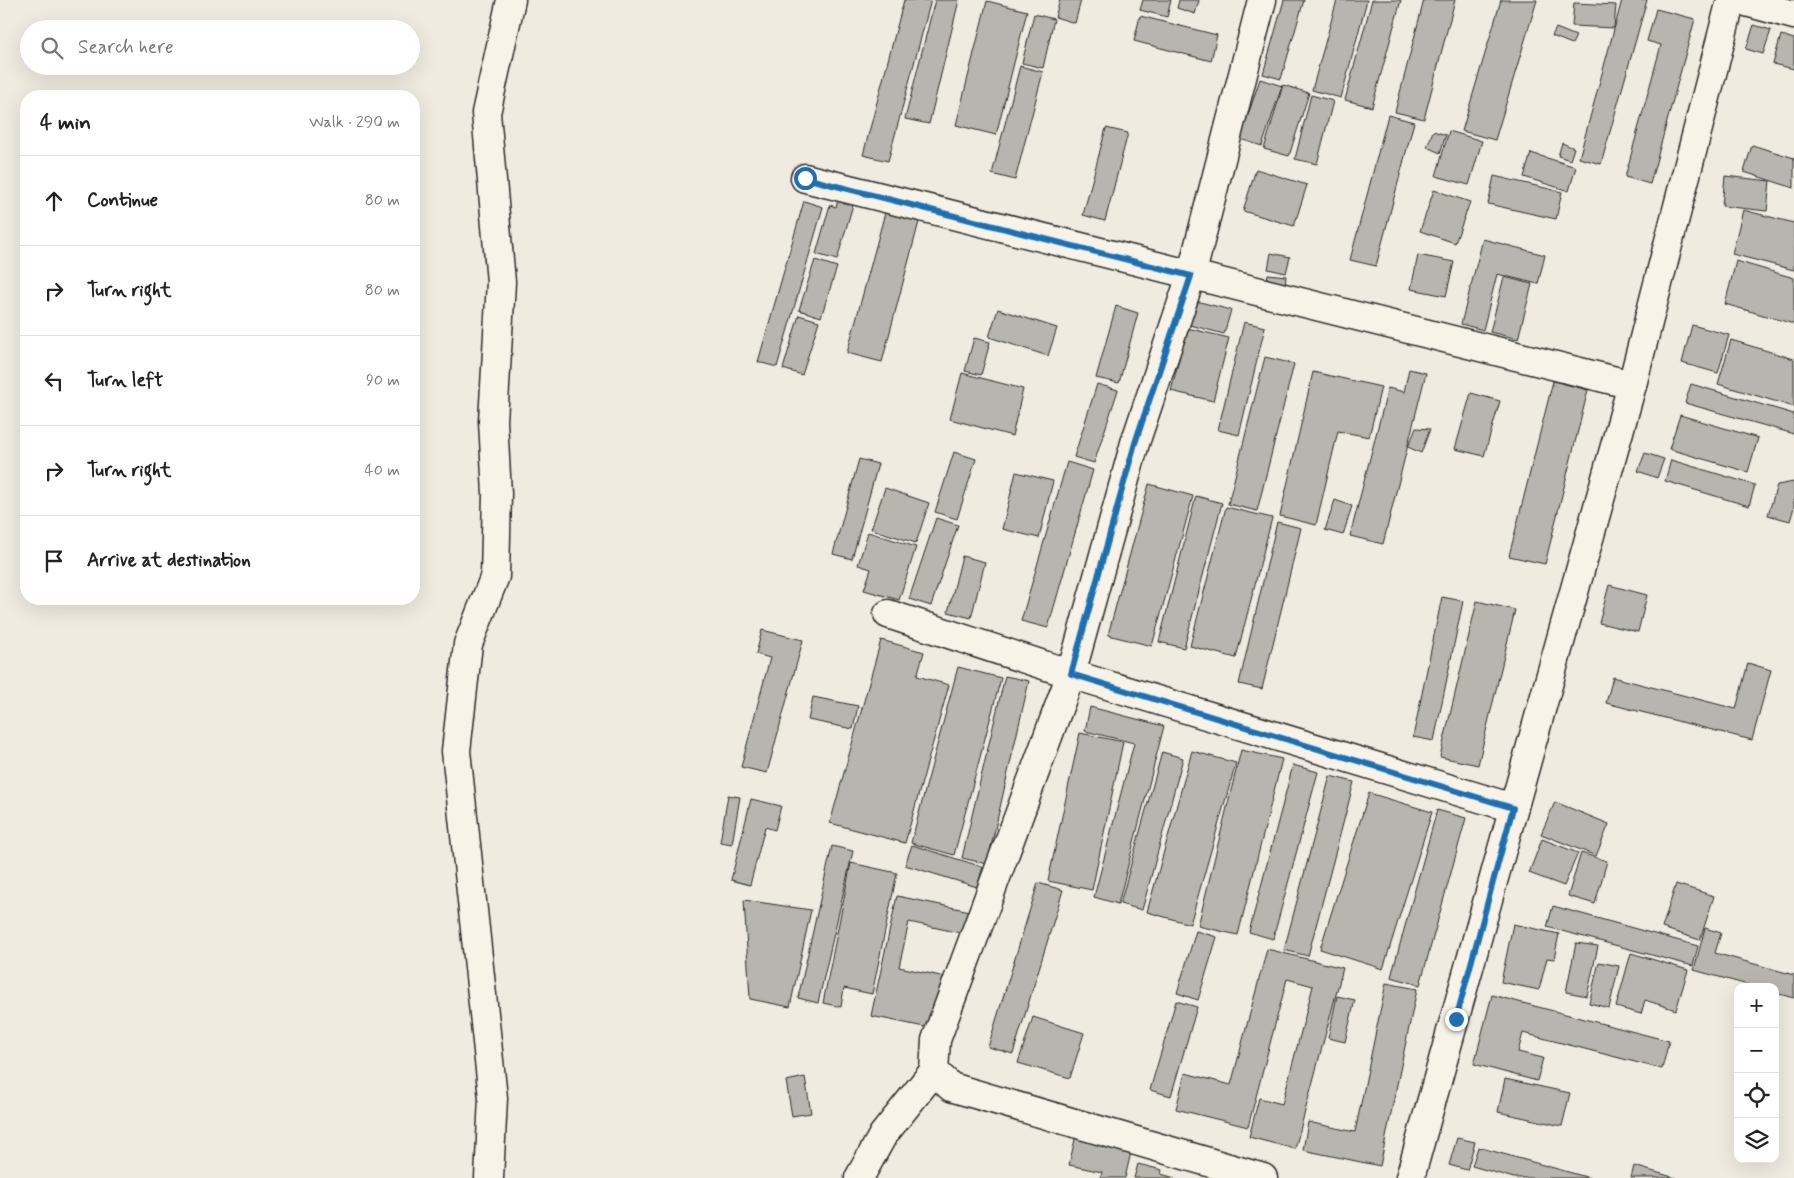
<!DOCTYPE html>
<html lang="en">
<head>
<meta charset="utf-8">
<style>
  :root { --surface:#fff; --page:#f6f6f6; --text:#222; --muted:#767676; --line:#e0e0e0 }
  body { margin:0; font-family:Mynerve,sans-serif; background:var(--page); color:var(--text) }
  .controls { position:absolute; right:15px; bottom:15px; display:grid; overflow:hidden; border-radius:10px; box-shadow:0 5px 20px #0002 }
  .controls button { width:45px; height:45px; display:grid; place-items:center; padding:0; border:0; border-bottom:1px solid var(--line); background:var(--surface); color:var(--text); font:25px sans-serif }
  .stop { position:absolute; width:15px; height:15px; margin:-11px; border:4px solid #1f6fb2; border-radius:50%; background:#fff }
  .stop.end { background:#1f6fb2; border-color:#fff; box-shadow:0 1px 5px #0008 }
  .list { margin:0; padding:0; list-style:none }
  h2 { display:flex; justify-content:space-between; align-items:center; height:65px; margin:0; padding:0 20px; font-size:21px }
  h2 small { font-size:16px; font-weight:400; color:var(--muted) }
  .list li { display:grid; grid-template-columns:32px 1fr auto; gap:15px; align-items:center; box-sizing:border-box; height:90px; padding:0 20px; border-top:1px solid var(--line) }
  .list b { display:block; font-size:19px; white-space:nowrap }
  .list em { font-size:16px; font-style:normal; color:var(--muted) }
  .icon { flex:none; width:28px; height:28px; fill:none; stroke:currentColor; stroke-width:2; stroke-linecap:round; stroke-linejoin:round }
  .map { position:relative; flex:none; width:1794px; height:1178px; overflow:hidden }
  .search { position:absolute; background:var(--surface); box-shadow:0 5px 20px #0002; left:20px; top:20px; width:400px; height:55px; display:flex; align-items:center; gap:12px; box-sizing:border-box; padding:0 18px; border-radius:28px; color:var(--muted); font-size:19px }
  .panel { position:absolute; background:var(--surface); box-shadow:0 5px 20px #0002; left:20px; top:90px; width:400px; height:515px; border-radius:20px }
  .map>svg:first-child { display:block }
</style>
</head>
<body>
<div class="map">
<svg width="1794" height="1178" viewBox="0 0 1794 1178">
  <rect width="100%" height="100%" fill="#efebe0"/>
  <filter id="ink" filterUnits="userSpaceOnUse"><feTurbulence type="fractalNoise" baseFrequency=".02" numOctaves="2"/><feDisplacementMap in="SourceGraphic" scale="10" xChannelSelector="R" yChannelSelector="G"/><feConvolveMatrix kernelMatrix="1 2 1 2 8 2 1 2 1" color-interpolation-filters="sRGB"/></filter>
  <g filter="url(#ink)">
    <g fill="#b8b5ae" stroke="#2b2b2b">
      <path d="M904,0H931L888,161L863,155Z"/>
      <path d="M935,0H959L929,124L905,119Z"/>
      <path d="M1060,0H1081L1075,23L1055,17Z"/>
      <path d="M1143,0H1171L1167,17L1140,10Z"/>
      <path d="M1179,0H1199L1195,14L1177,8Z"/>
      <path d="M1284,0H1304L1281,79L1263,74Z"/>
      <path d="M1337,0H1367L1341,98L1312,90Z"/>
      <path d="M1372,0H1401L1372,107L1345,100Z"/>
      <path d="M1424,0H1455L1424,119L1395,112Z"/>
      <path d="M1501,0H1537L1495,140L1462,131Z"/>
      <path d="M1622,0H1647L1601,164L1579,158Z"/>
      <path d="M987,1L1027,11L996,135L956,125Z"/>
      <path d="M1574,3L1616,5L1614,28L1572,26Z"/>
      <path d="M1656,9L1695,19L1650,184L1625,177L1661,45L1647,41Z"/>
      <path d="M1034,14L1054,19L1043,68L1022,63Z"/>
      <path d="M1140,16L1217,35L1211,61L1134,41Z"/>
      <path d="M1754,25L1771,30L1763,54L1746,49Z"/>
      <path d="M1556,28L1576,36L1572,44L1552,36Z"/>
      <path d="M1781,35L1794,39V69L1773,64Z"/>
      <path d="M1020,66L1043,72L1015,180L992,174Z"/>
      <path d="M1260,79L1282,86L1262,146L1240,139Z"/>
      <path d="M1283,85L1309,93L1289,156L1264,149Z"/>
      <path d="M1311,95L1333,101L1317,164L1295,159Z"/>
      <path d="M1388,115L1414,122L1376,266L1350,260Z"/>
      <path d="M1106,128L1128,133L1105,221L1083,215Z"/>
      <path d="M1433,131L1446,135L1440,153L1427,147Z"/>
      <path d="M1449,131L1482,141L1469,185L1436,176Z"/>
      <path d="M1562,143L1574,148L1570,160L1558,156Z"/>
      <path d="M1752,145L1794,158V188L1744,172Z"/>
      <path d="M1531,153L1576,167L1569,191L1524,177Z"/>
      <path d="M1256,169L1307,185L1294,226L1243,211Z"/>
      <path d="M1494,176L1562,192L1556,219L1488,204Z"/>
      <path d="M1725,176L1770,181L1767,211L1722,206Z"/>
      <path d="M1434,190L1470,202L1455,243L1420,231Z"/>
      <path d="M839,197L854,201L837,260L816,254L830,205L836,207Z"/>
      <path d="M804,201L823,207L777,367L758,362Z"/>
      <path d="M886,209L920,218L882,362L847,353Z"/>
      <path d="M1743,210L1794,223V270L1732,254Z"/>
      <path d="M1483,239L1545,255L1538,284L1497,274L1483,330L1461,324Z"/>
      <path d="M1271,253L1290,257L1286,273L1268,269Z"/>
      <path d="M1418,255L1454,262L1446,296L1411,289Z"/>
      <path d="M815,260L837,267L821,317L799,310Z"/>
      <path d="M1736,261L1794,278V324L1725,304Z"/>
      <path d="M1268,274L1286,276L1285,286L1266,284Z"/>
      <path d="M1504,277L1532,284L1518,339L1490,332Z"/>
      <path d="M1196,301L1231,310L1224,334L1190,325Z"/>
      <path d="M1116,306L1138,313L1119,383L1096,378Z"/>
      <path d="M998,309L1057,328L1048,356L989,337Z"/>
      <path d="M799,315L819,321L802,375L783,369Z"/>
      <path d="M1244,322L1265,327L1239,435L1218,430Z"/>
      <path d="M1692,325L1729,335L1718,373L1682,363Z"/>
      <path d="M1187,328L1229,338L1213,401L1171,391Z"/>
      <path d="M974,338L990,342L981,375L965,371Z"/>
      <path d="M1731,340L1794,359V407L1718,384Z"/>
      <path d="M1265,357L1294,364L1257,511L1228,504Z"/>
      <path d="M1409,369L1426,373L1383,544L1350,536L1388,388L1404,392Z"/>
      <path d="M1313,372L1381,387L1369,437L1338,431L1316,525L1280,516Z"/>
      <path d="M962,373L1023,389L1012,436L950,419Z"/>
      <path d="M1553,381L1588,390L1545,564L1509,556Z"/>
      <path d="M1097,384L1118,390L1094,463L1074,457Z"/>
      <path d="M1691,384L1794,414V434L1685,403Z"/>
      <path d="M1471,393L1500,401L1484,456L1455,449Z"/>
      <path d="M1680,415L1758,438L1748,472L1669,449Z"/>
      <path d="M1416,428L1430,429L1421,453L1408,447Z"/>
      <path d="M954,452L976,459L957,519L935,512Z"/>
      <path d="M1645,453L1664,459L1657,478L1638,471Z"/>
      <path d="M859,459L878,464L852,559L833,554Z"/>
      <path d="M1671,460L1755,485L1749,506L1665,481Z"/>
      <path d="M1067,462L1093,470L1048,628L1021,621Z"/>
      <path d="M1016,472L1053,481L1039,538L1002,529Z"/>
      <path d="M1794,482V507L1790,521L1768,515L1777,485Z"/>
      <path d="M1149,484L1193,496L1152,646L1108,635Z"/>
      <path d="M885,488L929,503L916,543L871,529Z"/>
      <path d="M1196,496L1222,503L1184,648L1159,642Z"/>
      <path d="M1335,500L1352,506L1343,535L1325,530Z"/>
      <path d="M1226,507L1272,518L1236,658L1190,646Z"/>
      <path d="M936,518L958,525L931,606L909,599Z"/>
      <path d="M1277,522L1301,528L1262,689L1239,684Z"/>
      <path d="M868,532L916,547L899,600L864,590L871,569L858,565Z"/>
      <path d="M962,556L985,562L971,618L948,612Z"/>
      <path d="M1609,585L1647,595L1638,632L1599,623Z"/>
      <path d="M1442,597L1463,601L1434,741L1413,737Z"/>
      <path d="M1477,601L1515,610L1478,765L1440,757Z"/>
      <path d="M762,630L803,640L767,773L741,767L770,658L756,654Z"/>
      <path d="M881,640L924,652L917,676L949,685L905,843L830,823Z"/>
      <path d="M1748,663L1771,670L1752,740L1606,703L1613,677L1736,709Z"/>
      <path d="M958,667L1001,678L954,855L911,843Z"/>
      <path d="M1005,676L1029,681L987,864L962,858Z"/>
      <path d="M813,697L858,706L853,729L808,720Z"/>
      <path d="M1090,707L1164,726L1118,904L1094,897L1134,743L1085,731Z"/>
      <path d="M1080,733L1123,742L1092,890L1048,881Z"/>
      <path d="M1241,750L1282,759L1238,935L1198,926Z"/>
      <path d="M1192,751L1236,763L1190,924L1147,912Z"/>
      <path d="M1162,752L1183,758L1142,910L1120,904Z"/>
      <path d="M1293,765L1318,772L1273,939L1249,932Z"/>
      <path d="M1330,776L1354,782L1308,956L1284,950Z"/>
      <path d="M1369,793L1432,812L1383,969L1320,949Z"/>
      <path d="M728,795L740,797L732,844L720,842Z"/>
      <path d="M751,799L781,806L775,830L765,827L750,885L731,880Z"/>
      <path d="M1555,802L1609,824L1596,856L1541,834Z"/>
      <path d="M1437,810L1466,818L1420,985L1391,977Z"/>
      <path d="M1542,839L1578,853L1564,886L1529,873Z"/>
      <path d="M912,845L983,867L977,887L905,865Z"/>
      <path d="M832,846L853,851L818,1003L798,998Z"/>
      <path d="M1581,853L1607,861L1595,904L1568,896Z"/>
      <path d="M851,863L897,873L872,994L844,988L841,1007L823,1003Z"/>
      <path d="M1038,883L1063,890L1013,1054L988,1047Z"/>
      <path d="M1676,884L1714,896L1700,940L1662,928Z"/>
      <path d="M897,896L970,911L965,934L909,922L899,967L950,978L939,1030L871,1016Z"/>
      <path d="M744,900L811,910L790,1007L750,999Z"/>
      <path d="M1553,906L1698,946L1693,966L1547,927Z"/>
      <path d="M1513,924L1559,934L1554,959L1547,958L1539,990L1501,982Z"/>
      <path d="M1705,928L1721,933L1715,953L1794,975V998L1775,993V987H1755L1694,970Z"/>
      <path d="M1196,931L1217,937L1198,1000L1177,993Z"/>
      <path d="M1576,943L1598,946L1587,996L1566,992Z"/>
      <path d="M1267,949L1343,968L1295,1149L1249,1137L1259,1098L1282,1104L1313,986L1287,979L1248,1127L1176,1109L1185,1073L1231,1085Z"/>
      <path d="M1631,953L1688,970L1676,1010L1645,1000L1641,1014L1616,1007Z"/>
      <path d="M1599,962L1619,966L1609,1008L1589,1003Z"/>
      <path d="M1386,983L1417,989L1380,1166L1303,1150L1308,1122L1355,1132Z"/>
      <path d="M1492,995L1669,1041L1662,1069L1523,1033L1518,1052L1543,1058L1537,1081L1474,1064Z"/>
      <path d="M1337,996L1355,1000L1345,1042L1328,1038Z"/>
      <path d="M1176,1001L1197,1007L1171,1096L1150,1090Z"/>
      <path d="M1033,1017L1084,1033L1070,1078L1018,1063Z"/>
      <path d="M805,1077L811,1113L792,1116L786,1081Z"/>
      <path d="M1505,1079L1570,1093L1562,1126L1498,1112Z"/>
      <path d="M1076,1135L1132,1148L1125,1178H1100L1102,1172L1069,1165Z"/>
      <path d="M1457,1138L1475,1142L1467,1170L1449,1165Z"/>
      <path d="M1478,1147L1590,1178H1514L1472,1166Z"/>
      <path d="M1138,1164L1162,1170L1161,1174L1175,1178H1134Z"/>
      <path d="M1634,1166L1676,1178H1631Z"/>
    </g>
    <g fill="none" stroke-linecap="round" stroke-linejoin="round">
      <defs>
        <g id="minor">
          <path d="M1262,0L1191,276L1135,443L1071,674L936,1040L934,1071L951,1087L1263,1178"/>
          <path d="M1739,0L1794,15"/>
          <path d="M805,178L1632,385"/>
          <path d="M888,614L1071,674L1513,808"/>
          <path d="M489,1178L493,1098L456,751L468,644L495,576L497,494L493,421L501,282L486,113L511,0"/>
          <path d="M859,1178L883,1135L934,1071"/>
          <path d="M1410,1178L1632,385L1731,0"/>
        </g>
      </defs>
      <use href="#minor" stroke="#2b2b2b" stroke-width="31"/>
      <use href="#minor" stroke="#f7f3e8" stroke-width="28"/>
    </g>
  </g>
  <g fill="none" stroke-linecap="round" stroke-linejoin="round" filter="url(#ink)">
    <path stroke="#1f6fb2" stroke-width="6" d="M805,178L1191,276L1135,443L1071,674L1513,808L1456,1019"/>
  </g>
</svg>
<div class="controls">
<button>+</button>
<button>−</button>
<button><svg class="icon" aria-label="locate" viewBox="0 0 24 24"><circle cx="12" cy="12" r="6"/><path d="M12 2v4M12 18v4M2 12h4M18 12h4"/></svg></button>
<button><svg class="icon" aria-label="layers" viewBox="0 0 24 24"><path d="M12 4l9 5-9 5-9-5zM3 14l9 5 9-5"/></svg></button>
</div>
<div class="stop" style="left:805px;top:178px"></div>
<div class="stop end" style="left:1456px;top:1019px"></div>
<div class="search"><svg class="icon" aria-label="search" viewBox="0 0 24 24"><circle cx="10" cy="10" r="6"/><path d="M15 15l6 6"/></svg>Search here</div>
<section class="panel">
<h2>4 min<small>Walk · 290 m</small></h2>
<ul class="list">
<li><svg class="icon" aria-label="ahead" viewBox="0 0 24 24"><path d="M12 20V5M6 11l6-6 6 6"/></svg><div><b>Continue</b></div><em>80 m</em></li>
<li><svg class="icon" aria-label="right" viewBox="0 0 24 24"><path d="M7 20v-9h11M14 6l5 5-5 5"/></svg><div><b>Turn right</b></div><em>80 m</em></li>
<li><svg class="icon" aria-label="left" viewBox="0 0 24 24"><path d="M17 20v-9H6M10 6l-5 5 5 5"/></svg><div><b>Turn left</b></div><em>90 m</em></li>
<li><svg class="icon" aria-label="right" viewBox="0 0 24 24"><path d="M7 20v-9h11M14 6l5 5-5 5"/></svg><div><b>Turn right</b></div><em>40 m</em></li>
<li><svg class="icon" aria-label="arrive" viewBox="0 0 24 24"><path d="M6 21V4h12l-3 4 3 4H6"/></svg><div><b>Arrive at destination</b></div></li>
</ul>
</section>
</div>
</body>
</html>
